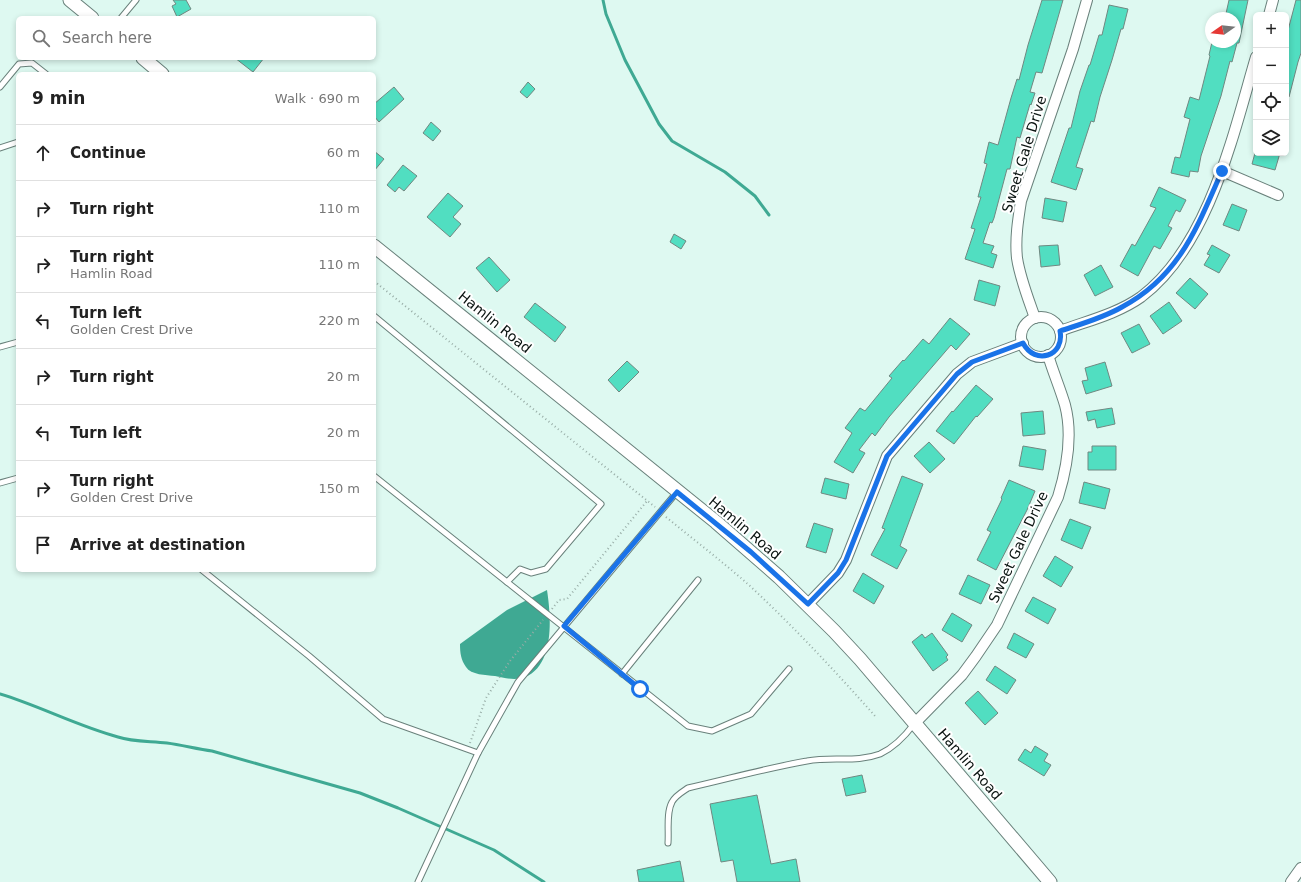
<!DOCTYPE html>
<html lang="en">
<head>
<meta charset="utf-8">
<style>
  :root { --surface:#fff; --page:#f6f6f6; --text:#222; --muted:#767676; --line:#e0e0e0 }
  body { margin:0; font-family:"DejaVu Sans",sans-serif; background:var(--page); color:var(--text) }
  .controls { position:absolute; right:12px; top:12px; display:grid; overflow:hidden; border-radius:6px; box-shadow:0 2px 6px #0003 }
  .controls button { width:36px; height:36px; display:grid; place-items:center; padding:0; border:0; border-bottom:1px solid var(--line); background:var(--surface); color:var(--text); font:20px sans-serif }
  .compass { position:absolute; left:1205px; top:12px; width:36px; height:36px; border-radius:50%; background:var(--surface); box-shadow:0 2px 6px #0003; rotate:256deg }
  .stop { position:absolute; width:12px; height:12px; margin:-9px; border:3px solid #1a73e8; border-radius:50%; background:#fff }
  .stop.end { background:#1a73e8; border-color:#fff; box-shadow:0 1px 4px #0008 }
  .list { margin:0; padding:0; list-style:none }
  h2 { display:flex; justify-content:space-between; align-items:center; height:52px; margin:0; padding:0 16px; font-size:17px }
  h2 small { font-size:13px; font-weight:400; color:var(--muted) }
  .list li { display:grid; grid-template-columns:26px 1fr auto; gap:12px; align-items:center; box-sizing:border-box; height:56px; padding:0 16px; border-top:1px solid var(--line) }
  .list b { display:block; font-size:15px; white-space:nowrap }
  .list p { margin:0; font-size:13px; white-space:nowrap; color:var(--muted) }
  .list em { font-size:13px; font-style:normal; color:var(--muted) }
  .icon { flex:none; width:22px; height:22px; fill:none; stroke:currentColor; stroke-width:2; stroke-linecap:round; stroke-linejoin:round }
  .map { position:relative; flex:none; width:1301px; height:882px; overflow:hidden }
  .search { position:absolute; background:var(--surface); box-shadow:0 2px 6px #0003; left:16px; top:16px; width:360px; height:44px; display:flex; align-items:center; gap:10px; box-sizing:border-box; padding:0 14px; border-radius:6px; color:var(--muted); font-size:15px }
  .panel { position:absolute; background:var(--surface); box-shadow:0 2px 6px #0003; left:16px; top:72px; width:360px; height:500px; border-radius:6px }
  .map>svg:first-child { display:block }
</style>
</head>
<body>
<div class="map">
<svg width="1301" height="882" viewBox="0 0 1301 882">
  <rect width="100%" height="100%" fill="#def9f1"/>
  <path fill="#3fa993" d="M547,590C551,616 555,665 525,677C516,681 504,678 495,676C486,675 471,675 466,667C461,660 460,653 460,644L507,610Z"/>
  <g fill="none" stroke-linecap="round" stroke-linejoin="round">
    <g stroke="#3fa993" stroke-width="3">
      <path d="M603,0L606,14L625,60L659,124L672,141L725,172L755,196L769,215"/>
      <path d="M0,694C40,706 77,726 118,737C133,742 151,741 167,743C182,745 197,749 212,751L360,793L398,808L494,850L544,882"/>
    </g>
  </g>
  <g fill="#51dec1" stroke="#708881">
    <path d="M173,0H186L191,9L177,17L172,6L176,4Z"/>
    <path d="M1042,0H1063L1042,73L1036,72L1030,92L1035,93L1031,105L1030,104L1020,138L1017,137L1010,169H1007L994,218L992,223L990,222L983,243L994,246L991,253L997,255L993,268L965,259L975,229L971,228L981,197H978L987,164L984,163L989,142L998,145L1011,98L1017,79L1019,80L1028,45Z"/>
    <path d="M1229,0H1248L1239,43H1237L1232,62L1230,61L1221,96L1201,156L1198,172L1190,171L1189,177L1171,173L1175,157L1180,158L1190,119L1184,117L1190,97L1199,100L1210,56L1209,55L1212,42H1235V18H1225Z"/>
    <path d="M1296,0H1301V53L1298,62L1289,97L1286,96V38Z"/>
    <path d="M1109,5L1128,9L1123,29H1121L1112,60L1100,97L1094,122L1091,121L1076,167L1083,169L1076,190L1051,182L1069,128H1071L1080,91L1089,65H1090L1099,35H1102Z"/>
    <path d="M235,58H264L253,72Z"/>
    <path d="M528,82L535,89L527,98L520,92Z"/>
    <path d="M394,87L404,99L379,122L374,116V104Z"/>
    <path d="M431,122L441,131L433,141L423,133Z"/>
    <path d="M374,151L384,159L374,171Z"/>
    <path d="M1255,153H1280L1275,170L1252,164Z"/>
    <path d="M403,165L417,176L404,191L399,187L395,192L387,185Z"/>
    <path d="M1159,187L1186,200L1180,212L1176,210L1168,226L1172,228L1160,249L1154,246L1138,276L1120,266L1132,244L1135,246L1156,208L1150,206Z"/>
    <path d="M448,193L463,206L453,217L461,224L450,237L427,217Z"/>
    <path d="M1045,198L1067,202L1063,222L1042,218Z"/>
    <path d="M1232,204L1247,210L1239,231L1223,225Z"/>
    <path d="M674,234L686,241L681,249L670,242Z"/>
    <path d="M1058,245L1060,265L1041,267L1039,246Z"/>
    <path d="M1212,245L1230,255L1219,273L1204,265L1210,255L1207,254Z"/>
    <path d="M489,257L510,280L497,292L476,268Z"/>
    <path d="M1101,265L1113,287L1095,296L1084,275Z"/>
    <path d="M1190,278L1208,294L1195,309L1176,293Z"/>
    <path d="M979,280L1000,286L995,306L974,300Z"/>
    <path d="M1169,302L1182,321L1163,334L1150,316Z"/>
    <path d="M535,303L566,327L555,342L524,317Z"/>
    <path d="M950,318L970,334L956,350L951,345L889,417L875,436L872,433L859,450L865,453L853,473L834,462L852,433L845,428L860,408L865,411L892,378L889,376L903,360L904,361L923,339L929,344Z"/>
    <path d="M1139,324L1150,344L1132,353L1121,333Z"/>
    <path d="M627,361L639,372L619,392L608,380Z"/>
    <path d="M1105,362L1112,386L1086,394L1082,381L1088,380L1085,368Z"/>
    <path d="M976,385L993,399L977,417L976,416L954,444L936,431L952,411L953,412Z"/>
    <path d="M1112,408L1115,424L1097,428L1095,419L1088,421L1086,412Z"/>
    <path d="M1043,411L1045,434L1023,436L1021,413Z"/>
    <path d="M929,442L945,459L930,473L914,456Z"/>
    <path d="M1023,446L1046,450L1043,470L1019,466Z"/>
    <path d="M1092,446H1116V470H1088V452H1092Z"/>
    <path d="M902,476L923,484L900,546L907,550L897,569L871,555L885,529L882,528Z"/>
    <path d="M825,478L849,484L846,499L821,493Z"/>
    <path d="M1009,480L1035,491L1027,510L996,570L977,560L991,532L987,530L1002,499L1001,498Z"/>
    <path d="M1084,482L1110,489L1105,509L1079,503Z"/>
    <path d="M1070,519L1091,527L1082,549L1061,540Z"/>
    <path d="M814,523L833,529L826,553L806,547Z"/>
    <path d="M1055,556L1073,567L1061,587L1043,576Z"/>
    <path d="M863,573L884,586L874,604L853,591Z"/>
    <path d="M968,575L990,585L981,604L959,594Z"/>
    <path d="M1033,597L1056,609L1048,624L1025,611Z"/>
    <path d="M952,613L972,625L962,642L942,630Z"/>
    <path d="M932,633L948,655L946,657L948,660L933,671L912,642L922,634L925,638Z"/>
    <path d="M1014,633L1034,644L1026,658L1007,648Z"/>
    <path d="M995,666L1016,680L1007,694L986,680Z"/>
    <path d="M978,691L998,713L985,725L965,703Z"/>
    <path d="M1035,746L1048,754L1044,761L1051,765L1044,776L1018,760L1025,749L1031,753Z"/>
    <path d="M862,775L866,792L846,796L842,779Z"/>
    <path d="M757,795L771,864L796,859L800,882H737L733,860L721,862L710,804Z"/>
    <path d="M680,861L684,882H639L637,870Z"/>
  </g>
  <g fill="none" stroke-linecap="round" stroke-linejoin="round">
    <defs>
      <g id="service">
        <path d="M121,18L136,0"/>
        <path d="M0,87L19,64L32,63L46,74"/>
        <path d="M0,148L18,142"/>
        <path d="M374,316L601,504L546,569L531,573L520,569L507,582L374,476"/>
        <path d="M0,347L18,342"/>
        <path d="M0,483L18,478"/>
        <path d="M202,570L309,656L383,719L478,753"/>
        <path d="M507,582L688,726L712,731L751,714L789,669"/>
        <path d="M622,674L698,580"/>
        <path d="M668,843C669,831 666,813 672,802C675,796 682,792 688,788C728,779 767,768 807,761C832,756 856,763 880,754C893,748 905,736 914,724"/>
        <path d="M418,882L478,753L518,682L677,492"/>
      </g>
      <g id="minor">
        <path d="M1269,15L1273,0"/>
        <path d="M1222,171L1278,195"/>
        <circle cx="1041" cy="337" r="20"/>
        <path d="M1035,318C1028,298 1020,278 1017,258C1015,239 1018,220 1021,201L1073,49L1087,0"/>
        <path d="M1060,331C1087,321 1117,314 1141,297C1209,246 1233,135 1256,57"/>
        <path d="M808,604L838,573L846,560L887,456L957,374L972,362L1023,343"/>
        <path d="M915,723L962,675L976,656L997,625L1058,497C1067,468 1073,435 1065,405C1060,388 1053,372 1048,355"/>
        <path d="M1291,882L1301,868"/>
      </g>
      <g id="tertiary">
        <path d="M70,0L92,18"/>
        <path d="M143,58L162,74"/>
        <path d="M374,246L716,522L779,577L834,631L860,659L1050,882"/>
      </g>
    </defs>
    <use href="#service" stroke="#69817b" stroke-width="7"/>
    <use href="#minor" stroke="#69817b" stroke-width="12"/>
    <use href="#tertiary" stroke="#69817b" stroke-width="15"/>
    <g stroke="#98ada7" stroke-width="2" stroke-dasharray="1 3" stroke-linecap="butt">
      <path d="M374,281L655,507"/>
      <path d="M666,517C694,540 723,562 750,586C794,627 835,671 875,716"/>
      <path d="M552,609L559,600L567,599L647,501"/>
      <path d="M470,743L486,698L510,661L543,620"/>
    </g>
    <use href="#service" stroke="#fff" stroke-width="5"/>
    <use href="#minor" stroke="#fff" stroke-width="10"/>
    <use href="#tertiary" stroke="#fff" stroke-width="13"/>
  </g>
  <g fill="none" stroke-linecap="round" stroke-linejoin="round">
    <path stroke="#1a73e8" stroke-width="5" d="M640,689L564,626L677,492L751,552L808,604L838,573L846,560L887,456L957,374L972,362L1023,343C1035,366 1065,356 1060,331C1081,324 1103,318 1122,307C1180,276 1197,227 1222,171"/>
  </g>
  <g text-anchor="middle" dominant-baseline="central" stroke-width="4" stroke-linejoin="round" paint-order="stroke">
    <g font-size="14" fill="#091310" stroke="#fff">
      <text transform="translate(1024 154) rotate(-73)">Sweet Gale Drive</text>
      <text transform="translate(495 322) rotate(39)">Hamlin Road</text>
      <text transform="translate(745 528) rotate(40)">Hamlin Road</text>
      <text transform="translate(1018 547) rotate(-65)">Sweet Gale Drive</text>
      <text transform="translate(970 764) rotate(49)">Hamlin Road</text>
    </g>
  </g>
</svg>
<div class="controls">
<button>+</button>
<button>−</button>
<button><svg class="icon" aria-label="locate" viewBox="0 0 24 24"><circle cx="12" cy="12" r="6"/><path d="M12 2v4M12 18v4M2 12h4M18 12h4"/></svg></button>
<button><svg class="icon" aria-label="layers" viewBox="0 0 24 24"><path d="M12 4l9 5-9 5-9-5zM3 14l9 5 9-5"/></svg></button>
</div>
<svg class="compass" viewBox="-18 -18 36 36"><path d="M0-13l5 13h-10z" fill="#e53935"/><path d="M0 13l5-13h-10z" fill="#767676"/></svg>
<div class="stop" style="left:640px;top:689px"></div>
<div class="stop end" style="left:1222px;top:171px"></div>
<div class="search"><svg class="icon" aria-label="search" viewBox="0 0 24 24"><circle cx="10" cy="10" r="6"/><path d="M15 15l6 6"/></svg>Search here</div>
<section class="panel">
<h2>9 min<small>Walk · 690 m</small></h2>
<ul class="list">
<li><svg class="icon" aria-label="ahead" viewBox="0 0 24 24"><path d="M12 20V5M6 11l6-6 6 6"/></svg><div><b>Continue</b></div><em>60 m</em></li>
<li><svg class="icon" aria-label="right" viewBox="0 0 24 24"><path d="M7 20v-9h11M14 6l5 5-5 5"/></svg><div><b>Turn right</b></div><em>110 m</em></li>
<li><svg class="icon" aria-label="right" viewBox="0 0 24 24"><path d="M7 20v-9h11M14 6l5 5-5 5"/></svg><div><b>Turn right</b><p>Hamlin Road</p></div><em>110 m</em></li>
<li><svg class="icon" aria-label="left" viewBox="0 0 24 24"><path d="M17 20v-9H6M10 6l-5 5 5 5"/></svg><div><b>Turn left</b><p>Golden Crest Drive</p></div><em>220 m</em></li>
<li><svg class="icon" aria-label="right" viewBox="0 0 24 24"><path d="M7 20v-9h11M14 6l5 5-5 5"/></svg><div><b>Turn right</b></div><em>20 m</em></li>
<li><svg class="icon" aria-label="left" viewBox="0 0 24 24"><path d="M17 20v-9H6M10 6l-5 5 5 5"/></svg><div><b>Turn left</b></div><em>20 m</em></li>
<li><svg class="icon" aria-label="right" viewBox="0 0 24 24"><path d="M7 20v-9h11M14 6l5 5-5 5"/></svg><div><b>Turn right</b><p>Golden Crest Drive</p></div><em>150 m</em></li>
<li><svg class="icon" aria-label="arrive" viewBox="0 0 24 24"><path d="M6 21V4h12l-3 4 3 4H6"/></svg><div><b>Arrive at destination</b></div></li>
</ul>
</section>
</div>
</body>
</html>
